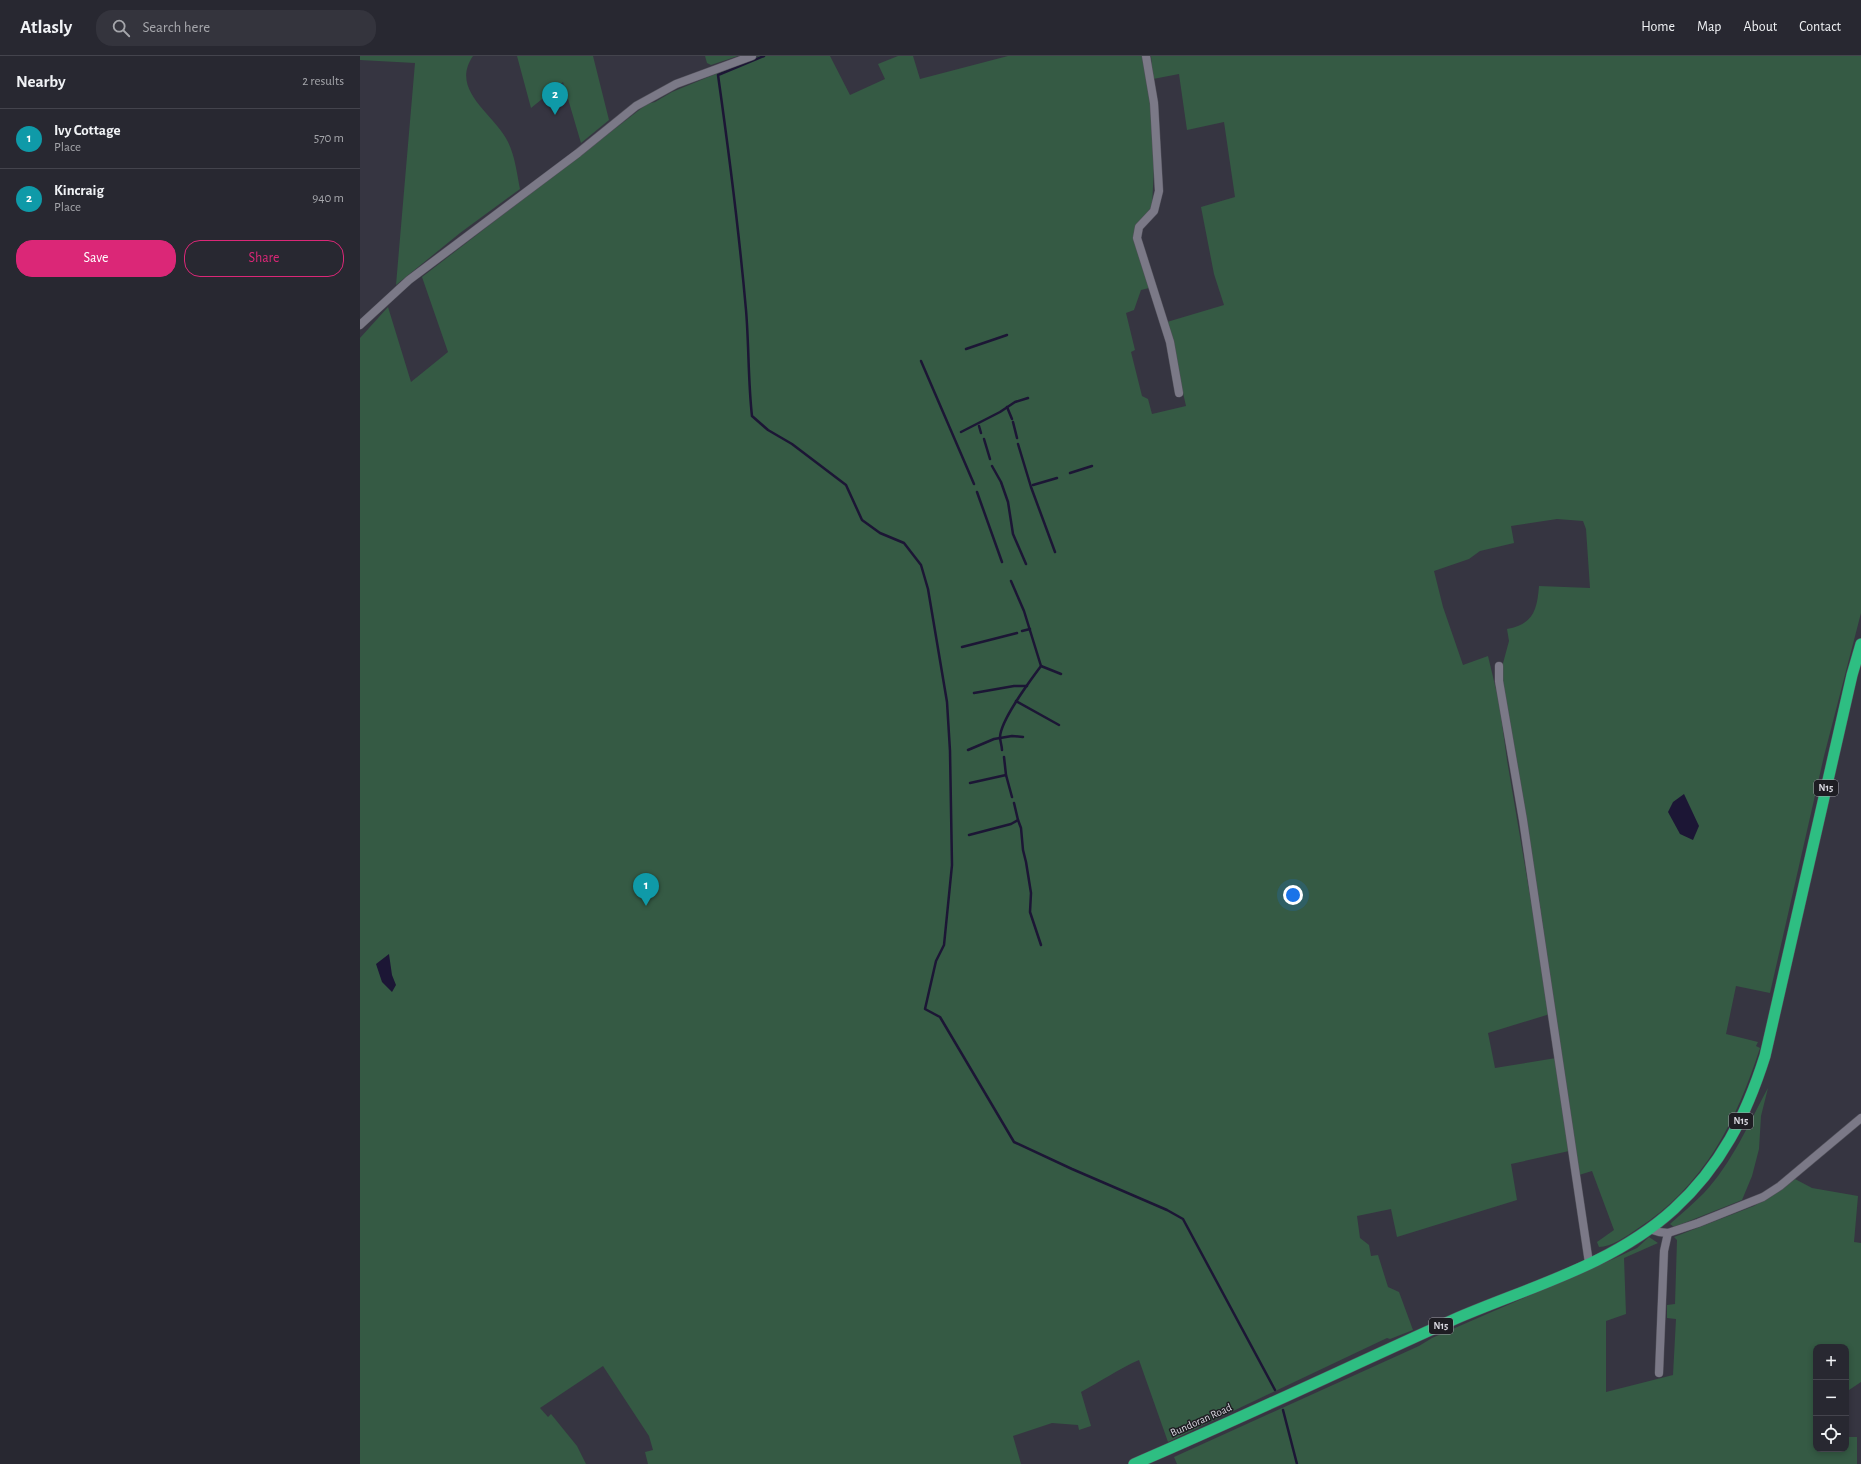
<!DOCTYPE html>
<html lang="en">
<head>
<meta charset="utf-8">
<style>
  :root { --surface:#282831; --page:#34343d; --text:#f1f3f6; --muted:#a5a6ab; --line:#44444d; --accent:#db2777 }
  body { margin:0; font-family:"Alegreya Sans",sans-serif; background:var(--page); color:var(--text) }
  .controls { position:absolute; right:12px; bottom:12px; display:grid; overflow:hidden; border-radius:8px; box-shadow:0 2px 6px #0003 }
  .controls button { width:36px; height:36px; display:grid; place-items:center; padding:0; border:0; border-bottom:1px solid var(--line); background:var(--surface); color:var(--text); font:20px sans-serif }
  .you { position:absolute; left:933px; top:839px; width:14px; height:14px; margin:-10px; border:3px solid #fff; border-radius:50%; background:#1a73e8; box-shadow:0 0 0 6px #1a73e833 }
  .badge { display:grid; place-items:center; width:26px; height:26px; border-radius:50%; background:var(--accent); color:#fff; font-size:13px; font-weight:700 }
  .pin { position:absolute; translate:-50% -33px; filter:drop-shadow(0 1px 2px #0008) }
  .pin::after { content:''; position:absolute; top:21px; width:14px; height:12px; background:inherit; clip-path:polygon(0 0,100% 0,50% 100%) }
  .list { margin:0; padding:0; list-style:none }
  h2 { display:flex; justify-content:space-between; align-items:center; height:52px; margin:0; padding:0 16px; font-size:17px }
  h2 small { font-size:13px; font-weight:400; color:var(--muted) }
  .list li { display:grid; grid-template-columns:26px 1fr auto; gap:12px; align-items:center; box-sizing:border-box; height:60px; padding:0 16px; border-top:1px solid var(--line) }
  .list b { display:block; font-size:15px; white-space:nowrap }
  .list p { margin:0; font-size:13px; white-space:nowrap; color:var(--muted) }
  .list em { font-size:13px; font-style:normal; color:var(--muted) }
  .actions { display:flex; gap:8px; padding:12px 16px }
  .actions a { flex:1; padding:9px 0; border:1px solid var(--accent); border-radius:16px; text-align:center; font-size:14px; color:var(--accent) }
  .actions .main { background:var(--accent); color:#fff }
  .icon { flex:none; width:22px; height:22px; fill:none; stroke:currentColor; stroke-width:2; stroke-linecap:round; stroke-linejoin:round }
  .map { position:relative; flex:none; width:1501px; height:1408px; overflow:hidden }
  header { display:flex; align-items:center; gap:24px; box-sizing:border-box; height:56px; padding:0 20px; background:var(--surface); border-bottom:1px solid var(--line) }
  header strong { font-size:19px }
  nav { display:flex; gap:22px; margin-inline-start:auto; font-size:14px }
  .search { width:280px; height:36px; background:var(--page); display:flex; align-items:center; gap:10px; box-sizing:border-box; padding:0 14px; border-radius:16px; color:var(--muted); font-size:15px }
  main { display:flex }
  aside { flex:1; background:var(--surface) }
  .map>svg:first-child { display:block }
</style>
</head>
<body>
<header>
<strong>Atlasly</strong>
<div class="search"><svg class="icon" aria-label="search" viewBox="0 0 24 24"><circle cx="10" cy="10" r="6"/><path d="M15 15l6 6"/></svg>Search here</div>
<nav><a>Home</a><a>Map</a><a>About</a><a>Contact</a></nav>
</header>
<main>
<aside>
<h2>Nearby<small>2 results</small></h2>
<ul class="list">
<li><span class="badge" style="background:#0f9aa8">1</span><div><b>Ivy Cottage</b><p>Place</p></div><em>570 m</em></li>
<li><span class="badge" style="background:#0f9aa8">2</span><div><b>Kincraig</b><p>Place</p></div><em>940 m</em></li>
</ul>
<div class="actions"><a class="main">Save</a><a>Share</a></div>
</aside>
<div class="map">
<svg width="1501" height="1408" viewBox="0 0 1501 1408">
  <rect width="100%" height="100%" fill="#363541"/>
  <g fill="#355a44">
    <path d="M0,0H113C89,35 135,58 148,86C155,100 157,118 160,133L100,177L36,229L55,7L0,4Z"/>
    <path d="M157,0H233L249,64L221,87L203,26L171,52Z"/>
    <path d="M345,0H378L351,9L347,7Z"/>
    <path d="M399,0H470L490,39L525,23L518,8L538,0H553L560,23L648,0H782L791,50L794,112L792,150L774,175L789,232L781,234L774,254L766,257L775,294L771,296L782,340L788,343L792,358L826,350L807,266L864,249L854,218L841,151L875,141L864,66L827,74L819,18L793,23L791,0H1501V557L1464,700L1410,937L1376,930L1366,978L1398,986L1396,990L1400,992C1376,1066 1344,1130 1277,1173C1267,1180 1251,1191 1239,1191L1237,1186L1254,1174L1232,1115L1219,1119L1179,843L1142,628V611L1149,585L1147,573C1173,568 1177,555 1179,530L1230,532L1226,473L1223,465L1197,463L1151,470L1154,487L1120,495L1109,503L1074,515L1083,551L1103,609L1128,600L1139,646L1147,704L1190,958L1128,977L1135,1012L1196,1002L1209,1095L1151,1108L1157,1144L1037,1181L1031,1153L997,1160L1000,1182L1009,1189L1011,1200L1018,1199L1028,1231L1039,1236L1053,1274L1030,1283L1027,1282L808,1386L779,1304C758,1313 740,1326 721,1336L731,1370L719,1374L718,1369L692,1367L653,1380L661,1408H288L285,1396L293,1394L289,1380L243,1310L180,1352L188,1361L191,1358L217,1390L226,1408H0V282L28,251L51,326L88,296L62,221L287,48L295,46L312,36Z"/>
    <path d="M1408,1032L1401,1060L1399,1093L1392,1120L1382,1144L1314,1171L1310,1168C1321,1158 1333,1148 1344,1137C1372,1107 1389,1067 1408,1032Z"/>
    <path d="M1435,1123L1452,1132L1498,1140L1494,1186L1501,1187V1326L1486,1336V1291H1456V1393H1486V1381H1497V1408H817L814,1401L1059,1290L1072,1282L1251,1204L1277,1192L1289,1181L1298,1187L1264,1202L1266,1258L1246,1265V1336L1313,1319L1316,1263L1307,1262V1249L1315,1248L1317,1184L1314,1181L1394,1150Z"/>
  </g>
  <g fill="#1c1635">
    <path d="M1324,738L1339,770L1333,784L1320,778L1308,756L1313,746Z"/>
    <path d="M29,898L32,919L36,929L32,936L22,926L16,908Z"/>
  </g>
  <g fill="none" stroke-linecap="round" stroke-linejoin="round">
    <g stroke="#1c1635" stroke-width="2.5">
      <path d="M404,0L358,19C369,97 379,175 386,254C389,289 388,325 392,360L408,374L432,388L486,429L502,464L520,477L544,487L561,509L568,533L587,646L590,695L592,809L584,889L576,905L565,953L580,961L654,1086L712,1113L807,1154L823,1163L915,1334"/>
      <path d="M606,293L647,279"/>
      <path d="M561,305L614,428"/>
      <path d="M647,351L652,363"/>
      <path d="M653,366L657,382"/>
      <path d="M619,370L621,377"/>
      <path d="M601,376L640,356L655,346L668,342"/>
      <path d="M624,383L630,403"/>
      <path d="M658,388L671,431L695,496"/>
      <path d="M632,410L641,426L648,446L653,478L666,508"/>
      <path d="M710,417L732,410"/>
      <path d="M673,429L697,422"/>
      <path d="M617,436L642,506"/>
      <path d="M651,525L664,555L681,610L701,618"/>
      <path d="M662,575L670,573"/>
      <path d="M602,591L657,577"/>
      <path d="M614,637L654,630H667"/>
      <path d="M656,645L699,669"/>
      <path d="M608,694L634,683L652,680L663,681"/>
      <path d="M642,694C642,690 640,685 640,681C641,663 670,625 681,610"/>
      <path d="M644,701L646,719L652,741"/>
      <path d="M610,727L646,719"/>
      <path d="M658,764L661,772L663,794L666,806L671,837L670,856L681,889"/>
      <path d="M609,779L651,768L658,764L654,747"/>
      <path d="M923,1354L937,1408"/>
    </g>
    <defs>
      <g id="minor">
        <path d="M786,0L794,47L799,135L794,155L779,171L777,182L810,286L819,337"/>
        <path d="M0,269L49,224L218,97L276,50L316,28L392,0"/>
        <path d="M1139,610V625L1163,764L1229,1207"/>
        <path d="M1289,1173L1299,1176L1308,1177L1338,1167L1403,1141L1420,1130L1501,1062"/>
        <path d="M1299,1317L1304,1195L1308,1177"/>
      </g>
      <path id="trunk" d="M774,1408C882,1362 988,1311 1095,1263C1169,1231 1253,1209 1314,1153C1361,1110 1386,1060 1405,1000L1492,619L1501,588"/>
    </defs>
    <use href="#minor" stroke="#52515b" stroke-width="9"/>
    <use href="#trunk" stroke="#52515b" stroke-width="12"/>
    <use href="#minor" stroke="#7b7987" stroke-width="8"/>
    <use href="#trunk" stroke="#2ebe82" stroke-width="11"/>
  </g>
  <g text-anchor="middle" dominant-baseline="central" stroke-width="3" stroke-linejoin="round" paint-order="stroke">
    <g fill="#1e1d23" stroke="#a09fa7" stroke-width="1">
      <rect x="1454" y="724" width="24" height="16" rx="3"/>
      <rect x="1369" y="1057" width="24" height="16" rx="3"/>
      <rect x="1069" y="1262" width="24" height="16" rx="3"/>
    </g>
    <g font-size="10" font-weight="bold" fill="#d8d7df">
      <text x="1466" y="732">N15</text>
      <text x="1381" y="1065">N15</text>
      <text x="1081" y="1270">N15</text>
    </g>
    <g font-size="11" fill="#d8d7df" stroke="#1e1d23">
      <text transform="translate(841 1364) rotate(-24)">Bundoran Road</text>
    </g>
  </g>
</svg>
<div class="controls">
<button>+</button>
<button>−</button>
<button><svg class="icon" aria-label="locate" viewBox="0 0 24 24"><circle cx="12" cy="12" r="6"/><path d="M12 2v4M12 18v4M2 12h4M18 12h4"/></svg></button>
</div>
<div class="you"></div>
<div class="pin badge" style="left:286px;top:850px;background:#0f9aa8">1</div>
<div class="pin badge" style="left:195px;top:59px;background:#0f9aa8">2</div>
</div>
</main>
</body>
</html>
